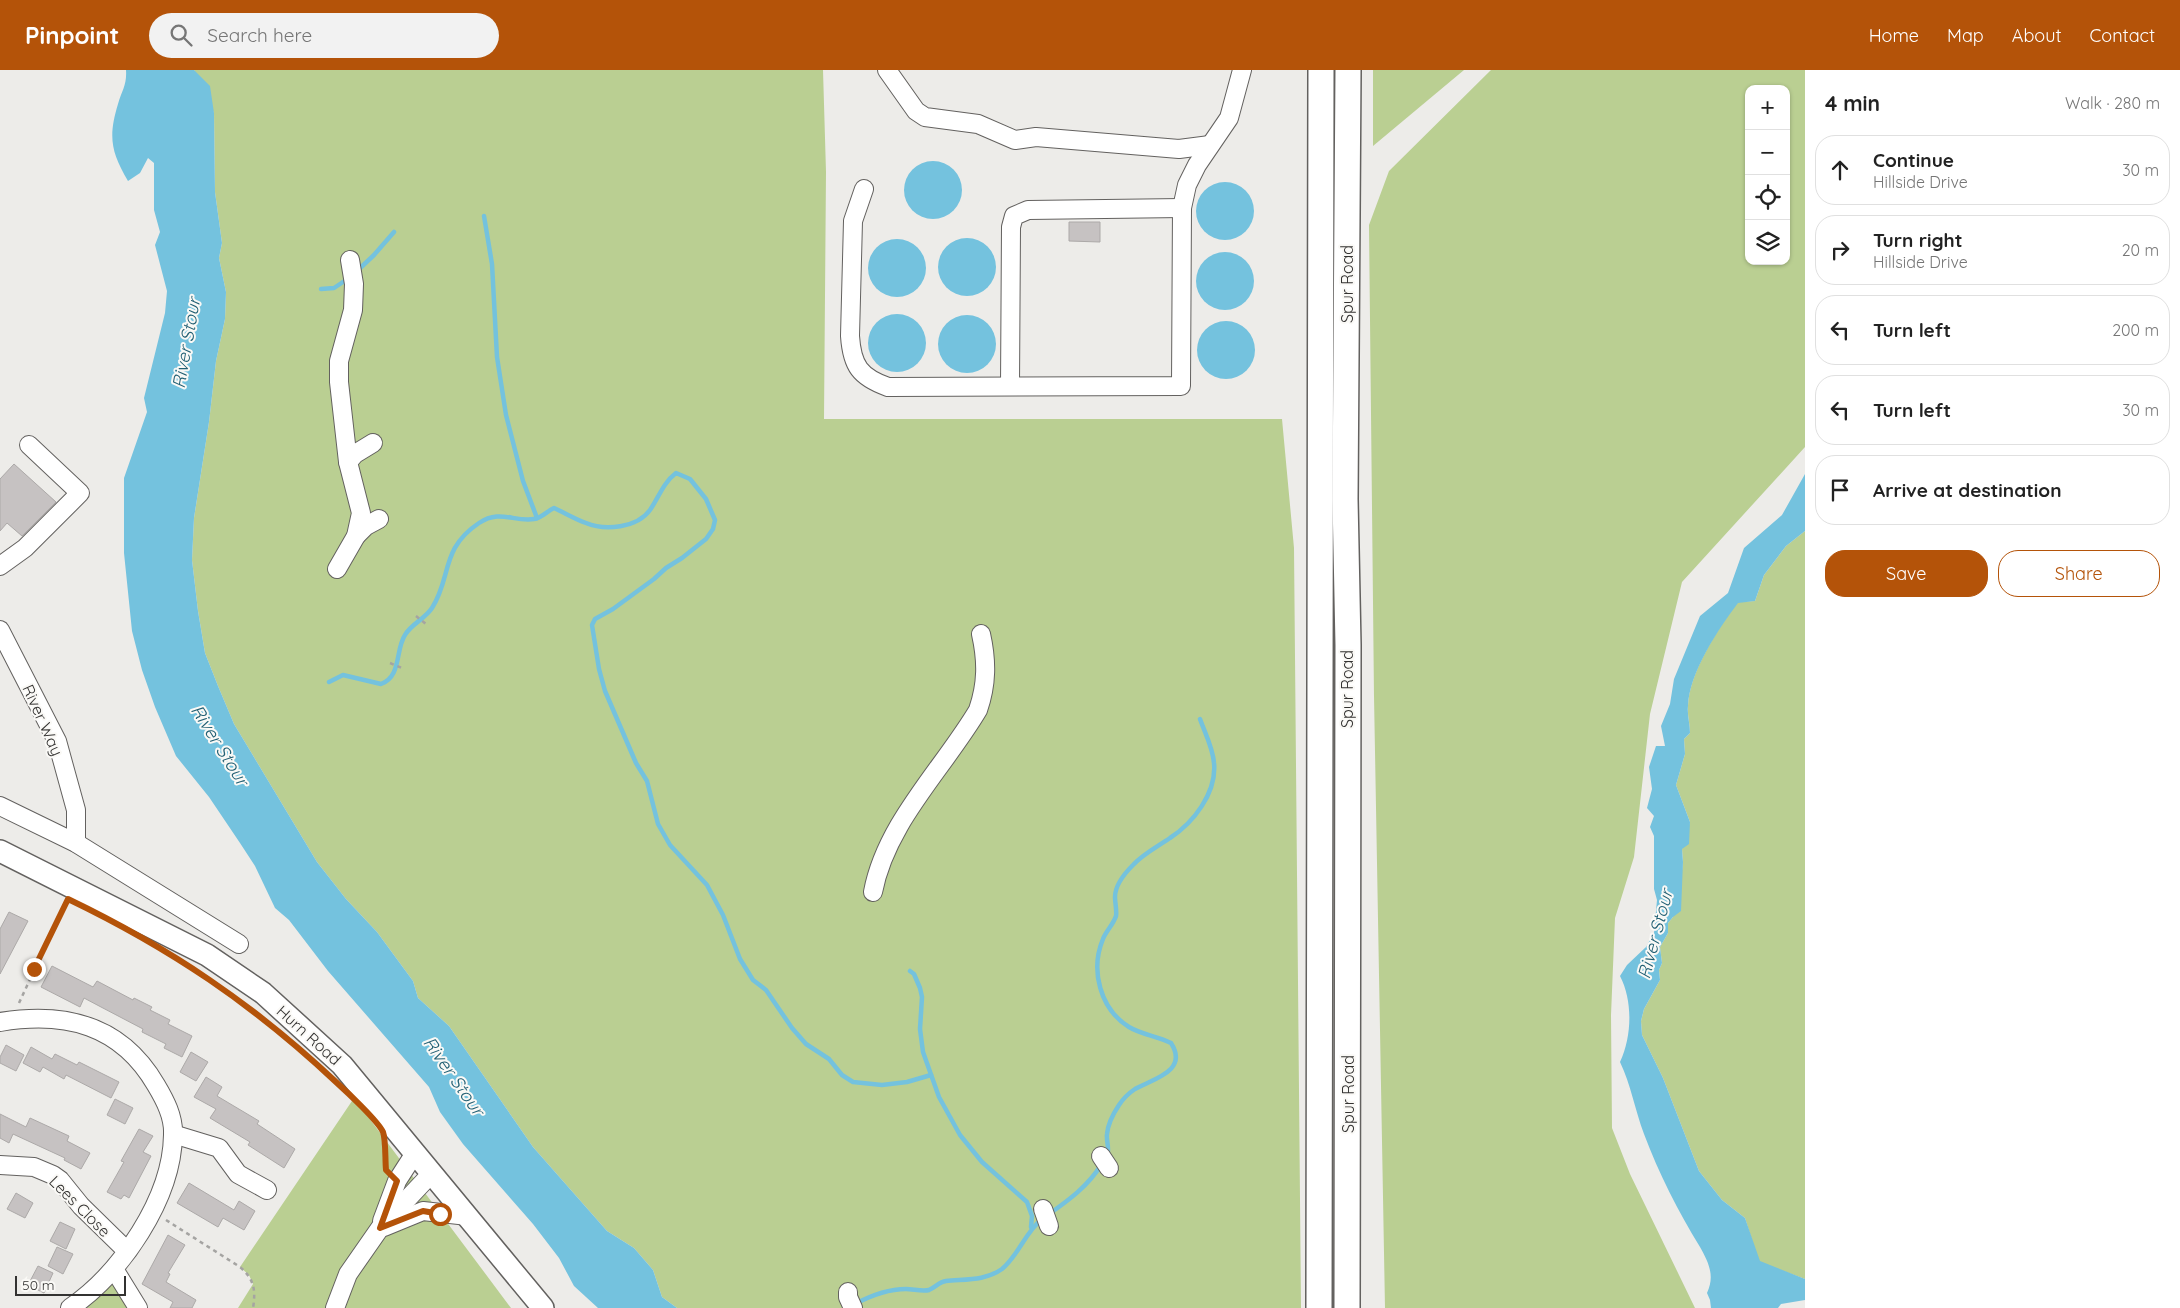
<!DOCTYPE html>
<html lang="en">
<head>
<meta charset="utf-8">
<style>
  :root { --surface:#fff; --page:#f2f2f2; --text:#222; --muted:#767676; --line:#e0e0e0; --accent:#b45309 }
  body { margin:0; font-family:Quicksand,sans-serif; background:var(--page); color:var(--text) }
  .controls { position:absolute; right:15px; top:15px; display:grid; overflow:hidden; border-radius:10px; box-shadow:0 1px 4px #0004 }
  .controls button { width:45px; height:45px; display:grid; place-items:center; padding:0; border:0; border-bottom:1px solid var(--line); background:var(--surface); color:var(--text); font:25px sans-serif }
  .scale { position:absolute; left:15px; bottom:12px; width:111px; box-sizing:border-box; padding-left:5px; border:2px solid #333231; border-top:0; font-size:14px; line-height:18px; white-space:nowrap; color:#333231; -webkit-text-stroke:4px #faf9f6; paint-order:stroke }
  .stop { position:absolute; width:15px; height:15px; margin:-11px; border:4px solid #b45309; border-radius:50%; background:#fff }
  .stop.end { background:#b45309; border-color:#fff; box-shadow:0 1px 5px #0008 }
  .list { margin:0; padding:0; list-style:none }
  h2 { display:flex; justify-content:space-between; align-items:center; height:65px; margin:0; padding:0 20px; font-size:21px }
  h2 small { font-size:16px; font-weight:400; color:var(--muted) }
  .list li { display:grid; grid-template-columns:32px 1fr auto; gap:15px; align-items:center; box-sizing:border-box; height:70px; margin:0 10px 10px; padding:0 10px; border:1px solid var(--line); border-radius:20px }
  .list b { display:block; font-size:19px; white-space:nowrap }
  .list p { margin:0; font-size:16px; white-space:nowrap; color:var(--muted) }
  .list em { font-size:16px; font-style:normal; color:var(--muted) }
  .actions { display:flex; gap:10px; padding:15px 20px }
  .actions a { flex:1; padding:11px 0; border:1px solid var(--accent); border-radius:20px; text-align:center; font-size:18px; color:var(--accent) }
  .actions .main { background:var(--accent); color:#fff }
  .icon { flex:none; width:28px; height:28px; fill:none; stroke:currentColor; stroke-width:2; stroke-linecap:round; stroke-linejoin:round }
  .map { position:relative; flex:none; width:1805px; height:1238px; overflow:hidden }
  header { display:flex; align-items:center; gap:30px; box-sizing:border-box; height:70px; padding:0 25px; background:var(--accent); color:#fff }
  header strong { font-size:24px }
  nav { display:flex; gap:28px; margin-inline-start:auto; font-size:18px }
  .search { width:350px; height:45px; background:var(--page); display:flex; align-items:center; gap:12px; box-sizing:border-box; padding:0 18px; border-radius:28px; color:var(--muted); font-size:19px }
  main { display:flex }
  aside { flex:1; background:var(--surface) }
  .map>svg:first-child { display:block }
</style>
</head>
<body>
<header>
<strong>Pinpoint</strong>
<div class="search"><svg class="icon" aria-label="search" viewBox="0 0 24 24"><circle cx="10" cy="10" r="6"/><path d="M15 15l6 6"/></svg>Search here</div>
<nav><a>Home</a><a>Map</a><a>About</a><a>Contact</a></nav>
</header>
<main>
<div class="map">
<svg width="1805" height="1238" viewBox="0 0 1805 1238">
  <rect width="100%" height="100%" fill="#edece9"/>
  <g fill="#bacf92" fill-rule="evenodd">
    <path d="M194,0H823L826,102L824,349H1282L1294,478L1301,1238H677L662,1227L653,1200L634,1178L607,1161L533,1077L449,956L418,928L413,911L377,862L346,829L317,792L234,654L218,616L205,583L198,541L192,490L194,448L209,352L216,291L225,249L226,222L219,188L222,173L215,122L214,43Z"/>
    <path d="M1373,0H1464L1373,76Z"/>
    <path d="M1491,0H1805V377L1682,512L1650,644L1634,787L1615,848L1611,945L1612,1058L1630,1104L1695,1238H1385L1374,626L1369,155L1389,101ZM1749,19H1786V191H1749Z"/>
    <path d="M1805,461V1209L1759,1192L1745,1148L1722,1130L1699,1101L1663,1008L1642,965L1641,951L1644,939L1660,910L1659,900L1662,893L1660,877L1668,863V853L1673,847L1681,809L1683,792L1682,779L1690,752L1676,715L1685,684L1684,669L1690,663C1690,654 1687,644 1688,636C1689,603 1718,558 1738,532L1755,531L1764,505L1786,476Z"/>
    <path d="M354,1028L511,1238H238L253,1214L249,1205L240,1197Z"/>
    <path d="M113,1208L130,1238H77Z"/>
  </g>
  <g fill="#74c2de">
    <path d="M126,0H194L210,16L214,43L215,122L222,173L219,188L226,222L225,249L216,291L209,352L194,448L192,490L198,541L205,583L218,616L234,654L317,792L346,829L377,862L413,911L418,928L449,956L533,1077L607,1161L634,1178L653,1200L662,1227L677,1238H598L574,1216L559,1188L533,1154L463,1074L440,1042L429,1017L328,901L289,850L275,838L255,796L240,773L209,727L176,686L155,637L142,600L132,561L124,483V408L147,342L144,328L165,243L167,221L155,175L160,162L154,140V93L148,88L140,103L128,111C111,82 108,67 118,34C122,20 127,15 126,0Z"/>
    <circle cx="933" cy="120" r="29"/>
    <circle cx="1225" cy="141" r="29"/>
    <circle cx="967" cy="197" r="29"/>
    <circle cx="897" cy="198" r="29"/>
    <circle cx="1225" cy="211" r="29"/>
    <circle cx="897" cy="273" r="29"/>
    <circle cx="967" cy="274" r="29"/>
    <circle cx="1226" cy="280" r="29"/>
    <path d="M1805,404V461L1786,476L1764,505L1755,531L1738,533C1719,558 1689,603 1688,636C1687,645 1690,654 1690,663L1684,669L1685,684L1676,715L1690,752L1689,774L1682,779L1683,792L1681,841L1673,847L1668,853V863L1660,877L1662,893L1659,900L1660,910L1644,939L1641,951L1642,965L1663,1008L1699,1101L1722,1130L1745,1148L1760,1191L1805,1209V1230L1781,1234L1778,1238H1711L1710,1230L1707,1223C1715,1206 1709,1193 1700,1177C1678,1141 1659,1104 1644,1064C1635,1040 1631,1015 1620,992C1632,966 1633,931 1620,906L1627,895L1646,877L1654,863L1657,830L1654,819V766L1650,757L1654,746L1647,738L1652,719L1649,697L1656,676H1665L1661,656L1670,634L1674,609L1700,546L1728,523L1744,478L1782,445Z"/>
  </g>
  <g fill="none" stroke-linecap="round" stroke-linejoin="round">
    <g stroke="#74c2de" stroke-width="4.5">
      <path d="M484,146L492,194L497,287L506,345L523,411L537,448"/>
      <path d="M357,201L374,185L394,162"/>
      <path d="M321,219L334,218L349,208"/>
      <path d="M329,612L343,605L381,614C402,606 395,580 405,565C411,554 425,549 432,538C452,507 440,479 479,453C500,439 513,452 534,449C542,448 547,441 554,438C565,443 575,449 586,453C605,461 637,458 650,440C659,427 663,413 676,403L690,409L706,429L715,450L713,459L706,469L682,488L666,498L654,509L613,539L595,549L592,555L599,599L605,621L636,693L647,711L658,754L670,775L707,815L723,845L740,889L753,910L766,920L792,958L806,974L829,989L842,1005L853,1012L882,1015L907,1012L931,1005"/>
      <path d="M910,901L914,904L920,918L922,927L920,959L923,982L939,1027L960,1065L982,1092L1027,1132L1032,1146L1031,1157"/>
      <path d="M1107,1086C1110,1079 1106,1071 1107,1064C1108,1053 1113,1044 1119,1035C1123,1029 1129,1023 1135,1019C1153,1009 1189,1001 1171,973C1158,966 1142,965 1129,957C1100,939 1090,900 1103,869C1106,861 1113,855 1116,846C1117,841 1115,833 1115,827C1115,815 1124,804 1133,795C1143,784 1157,777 1170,768C1193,753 1217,723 1214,693C1213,678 1205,663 1200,649"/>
      <path d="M1049,1144C1069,1130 1088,1116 1101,1095"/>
      <path d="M855,1234C870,1226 890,1219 906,1219C913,1219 923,1222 929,1220C936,1217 939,1212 946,1211C966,1209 985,1211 1002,1199C1019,1185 1025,1162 1043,1148"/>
    </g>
  </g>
  <g fill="#c6c2c2" stroke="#aca9a8">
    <path d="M1069,152H1100V172L1069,171Z"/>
    <path d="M14,394L56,432L22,466L7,453L0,461V409Z"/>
    <path d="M9,842L28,851L0,904V859Z"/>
    <path d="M52,896L93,917L97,911L133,930L134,928L152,937L150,940L170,950L168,954L192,966L182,987L164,978L166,974L142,962L143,959L101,937L84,928L80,937L41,917Z"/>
    <path d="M6,975L24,985L16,1001L0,993V987Z"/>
    <path d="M31,977L52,989L55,984L77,995L79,992L119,1012L111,1028L66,1005L64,1009L43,997L40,1002L23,993Z"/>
    <path d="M191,982L208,992L196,1011L180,1002Z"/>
    <path d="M206,1007L222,1017L217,1026L259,1051L257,1054L295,1079L284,1098L248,1075L250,1072L210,1048L216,1039L194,1027Z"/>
    <path d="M115,1029L133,1038L125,1054L107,1045Z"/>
    <path d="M0,1044L26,1057L30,1048L69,1066L67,1071L90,1083L81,1099L64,1090L65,1088L13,1064L9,1073L0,1068Z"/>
    <path d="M139,1059L153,1066L143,1082L151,1086L129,1128L124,1125L121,1129L107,1122L124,1092L121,1091Z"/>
    <path d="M189,1113L234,1140L239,1131L255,1141L244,1160L223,1148L218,1157L177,1133Z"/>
    <path d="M16,1123L33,1133L25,1148L7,1139Z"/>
    <path d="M60,1152L75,1159L66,1179L50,1171Z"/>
    <path d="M168,1165L185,1175L168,1203L170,1204L166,1212L196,1230L192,1238H170L173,1232L142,1214Z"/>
    <path d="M57,1177L73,1184L63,1204L48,1196Z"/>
    <path d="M38,1196L53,1203L44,1223L28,1215Z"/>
  </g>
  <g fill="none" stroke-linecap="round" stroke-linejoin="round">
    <defs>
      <g id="minor">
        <path d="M887,0L916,41L925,47L978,54L1015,70L1036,67L1179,79L1210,75"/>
        <path d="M864,119L853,151L850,266C852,296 860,307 888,317L1181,316L1182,138L1187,115L1197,95L1229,48L1242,0"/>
        <path d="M1010,316L1011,157L1014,146L1028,140L1182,138"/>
        <path d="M348,392L355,384L373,373"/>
        <path d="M356,466L366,456L379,449"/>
        <path d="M0,496L25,478L80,423L29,375"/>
        <path d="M337,499L356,466L361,443L348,392L339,312V291L353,240L354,214L350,190"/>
        <path d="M0,560L57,671L76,740V773"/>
        <path d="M0,736L76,773L239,874"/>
        <path d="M873,822C886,753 943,699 978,640C987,614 987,591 981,564"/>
        <path d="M0,952C66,941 121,955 156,1015C165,1030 174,1047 173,1065C172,1129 121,1203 70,1238"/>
        <path d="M173,1064L219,1078L238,1104L267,1120"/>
        <path d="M1101,1086L1109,1098"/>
        <path d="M0,1095L34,1097L53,1105L60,1110L81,1136L127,1181"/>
        <path d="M1043,1139L1049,1156"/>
        <path d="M382,1151L397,1111L415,1083"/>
        <path d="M384,1157L423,1141L468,1146"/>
        <path d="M114,1199L138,1238"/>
        <path d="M848,1222V1227L853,1238"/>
        <path d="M335,1238L348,1204L380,1158L431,1104"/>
      </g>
      <path id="major" d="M0,781L207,885L263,923L342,995L543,1238"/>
      <g id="highway">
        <path d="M1319,1238L1321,0"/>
        <path d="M1347,1238L1348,575L1345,429L1348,0"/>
      </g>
    </defs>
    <use href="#minor" stroke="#63615f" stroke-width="20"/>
    <use href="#major" stroke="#63615f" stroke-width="24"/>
    <use href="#highway" stroke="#63615f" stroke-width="28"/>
    <g stroke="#a5a4a2" stroke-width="2.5" stroke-dasharray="4 4" stroke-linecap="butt">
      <path d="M416,546L426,554"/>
      <path d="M390,593L402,598"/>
      <path d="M230,924L258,944"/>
      <path d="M19,933L65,834"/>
      <path d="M383,1073L386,1100"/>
      <path d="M166,1150L240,1197C254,1209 256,1220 253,1238"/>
    </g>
    <use href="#minor" stroke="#fff" stroke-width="18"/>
    <use href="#major" stroke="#fff" stroke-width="21"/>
    <use href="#highway" stroke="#fff" stroke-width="25"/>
  </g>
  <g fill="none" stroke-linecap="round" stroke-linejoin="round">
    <path stroke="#b45309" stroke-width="6" d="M34,899L68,829C170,878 253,934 336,1012C346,1021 378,1051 383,1062C386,1070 385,1090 386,1100L397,1111L380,1158L423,1141L440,1144"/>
  </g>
  <g text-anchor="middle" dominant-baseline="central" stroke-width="4" stroke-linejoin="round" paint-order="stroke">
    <g font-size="16" fill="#333231" stroke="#faf9f6">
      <text transform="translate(1347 214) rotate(-90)">Spur Road</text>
      <text transform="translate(1347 619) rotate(-90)">Spur Road</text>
      <text transform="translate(43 650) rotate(66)">River Way</text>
      <text transform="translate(309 965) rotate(42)">Hurn Road</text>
      <text transform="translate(1348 1024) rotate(-90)">Spur Road</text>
      <text transform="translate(80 1136) rotate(45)">Lees Close</text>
    </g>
    <g font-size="18" font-style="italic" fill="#215f73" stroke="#faf9f6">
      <text transform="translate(186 273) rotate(-80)">River Stour</text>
      <text transform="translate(220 675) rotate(58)">River Stour</text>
      <text transform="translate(1655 864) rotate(-75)">River Stour</text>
      <text transform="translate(454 1006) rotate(55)">River Stour</text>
    </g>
  </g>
</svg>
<div class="controls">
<button>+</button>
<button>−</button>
<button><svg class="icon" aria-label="locate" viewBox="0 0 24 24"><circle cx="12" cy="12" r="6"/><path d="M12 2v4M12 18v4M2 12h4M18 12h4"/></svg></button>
<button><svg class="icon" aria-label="layers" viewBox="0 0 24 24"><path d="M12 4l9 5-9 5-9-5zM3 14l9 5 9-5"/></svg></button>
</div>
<div class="scale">50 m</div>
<div class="stop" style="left:440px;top:1144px"></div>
<div class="stop end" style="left:34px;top:899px"></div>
</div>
<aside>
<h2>4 min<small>Walk · 280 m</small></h2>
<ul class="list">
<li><svg class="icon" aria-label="ahead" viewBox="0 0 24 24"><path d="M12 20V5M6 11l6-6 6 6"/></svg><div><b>Continue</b><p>Hillside Drive</p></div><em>30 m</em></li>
<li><svg class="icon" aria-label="right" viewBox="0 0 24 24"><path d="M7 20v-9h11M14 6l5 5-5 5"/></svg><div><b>Turn right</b><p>Hillside Drive</p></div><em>20 m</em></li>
<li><svg class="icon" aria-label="left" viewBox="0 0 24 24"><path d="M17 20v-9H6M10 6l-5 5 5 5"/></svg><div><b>Turn left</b></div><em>200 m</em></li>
<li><svg class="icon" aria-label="left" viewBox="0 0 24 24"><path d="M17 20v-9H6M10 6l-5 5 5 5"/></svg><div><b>Turn left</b></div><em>30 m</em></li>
<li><svg class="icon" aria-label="arrive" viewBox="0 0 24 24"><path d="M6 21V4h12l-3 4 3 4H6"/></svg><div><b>Arrive at destination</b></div></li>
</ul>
<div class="actions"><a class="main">Save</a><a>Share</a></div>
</aside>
</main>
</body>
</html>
